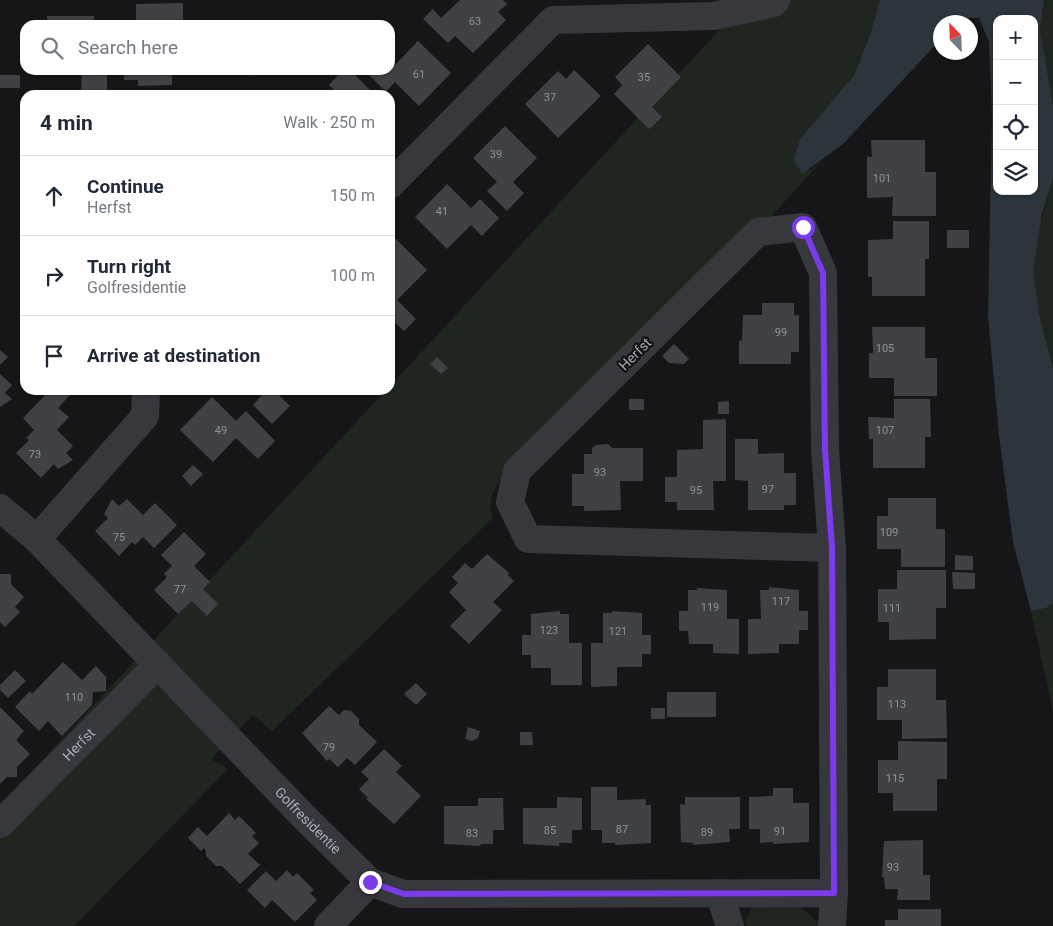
<!DOCTYPE html>
<html lang="en">
<head>
<meta charset="utf-8">
<style>
  :root { --surface:#fff; --page:#f2f2f3; --text:#1f2937; --muted:#747a83; --line:#e0e1e3 }
  body { margin:0; font-family:Roboto,sans-serif; background:var(--page); color:var(--text) }
  .controls { position:absolute; right:15px; top:15px; display:grid; overflow:hidden; border-radius:10px; box-shadow:0 1px 4px #0004 }
  .controls button { width:45px; height:45px; display:grid; place-items:center; padding:0; border:0; border-bottom:1px solid var(--line); background:var(--surface); color:var(--text); font:25px sans-serif }
  .compass { position:absolute; left:933px; top:15px; width:45px; height:45px; border-radius:50%; background:var(--surface); box-shadow:0 1px 4px #0004; rotate:337deg }
  .stop { position:absolute; width:15px; height:15px; margin:-11px; border:4px solid #7c3aed; border-radius:50%; background:#fff }
  .stop.end { background:#7c3aed; border-color:#fff; box-shadow:0 1px 5px #0008 }
  .list { margin:0; padding:0; list-style:none }
  h2 { display:flex; justify-content:space-between; align-items:center; height:65px; margin:0; padding:0 20px; font-size:21px }
  h2 small { font-size:16px; font-weight:400; color:var(--muted) }
  .list li { display:grid; grid-template-columns:32px 1fr auto; gap:15px; align-items:center; box-sizing:border-box; height:80px; padding:0 20px; border-top:1px solid var(--line) }
  .list b { display:block; font-size:19px; white-space:nowrap }
  .list p { margin:0; font-size:16px; white-space:nowrap; color:var(--muted) }
  .list em { font-size:16px; font-style:normal; color:var(--muted) }
  .icon { flex:none; width:28px; height:28px; fill:none; stroke:currentColor; stroke-width:2; stroke-linecap:round; stroke-linejoin:round }
  .map { position:relative; flex:none; width:1053px; height:926px; overflow:hidden }
  .search { position:absolute; background:var(--surface); box-shadow:0 1px 4px #0004; left:20px; top:20px; width:375px; height:55px; display:flex; align-items:center; gap:12px; box-sizing:border-box; padding:0 18px; border-radius:15px; color:var(--muted); font-size:19px }
  .panel { position:absolute; background:var(--surface); box-shadow:0 1px 4px #0004; left:20px; top:90px; width:375px; height:305px; border-radius:15px }
  .map>svg:first-child { display:block }
</style>
</head>
<body>
<div class="map">
<svg width="1053" height="926" viewBox="0 0 1053 926">
  <rect width="100%" height="100%" fill="#161618"/>
  <g fill="#1e261f">
    <path d="M747,0H880L869,38L853,76L800,139L809,171L822,161L766,222L750,220L515,460C502,476 484,496 493,518L272,731L253,715L211,759L228,769L74,926H0V806L386,390H390V386Z"/>
    <path d="M1044,0H1053V105L1040,28Z"/>
    <path d="M1053,179V368C1045,338 1031,300 1033,270C1035,239 1044,208 1053,179Z"/>
    <path d="M1053,603V712L1031,611L1046,608Z"/>
    <path d="M753,905H798L817,921L819,926H747L745,921Z"/>
  </g>
  <path fill="#2c353c" fill-rule="evenodd" d="M880,0H1044L1040,29L1053,105V179L1042,213L1033,271L1039,315L1053,368V603L1046,608L1031,611L1013,542L999,435L988,316L992,116L989,42L979,18H966L961,22H940V40L843,144L802,174L794,160L800,139L854,75L869,38ZM997,19H1034V191H997Z"/>
  <g fill="#404145">
    <path d="M460,0H503L507,4L498,12L506,20L473,53L455,36L448,43L423,19L433,9L441,18Z"/>
    <path d="M183,3V25H136V4Z"/>
    <rect x="47" y="16" width="47" height="9"/>
    <path d="M418,41L451,73L419,106L395,82L386,92L364,70H390V60L395,65Z"/>
    <path d="M648,44L681,77L652,107L662,117L649,129L614,94L622,85L615,77Z"/>
    <path d="M82,70H107V92H81Z"/>
    <path d="M124,70H172V85L138,86V80H124Z"/>
    <path d="M244,70H257L250,76Z"/>
    <path d="M343,70H350L375,95H339L329,85Z"/>
    <path d="M574,70L601,96L558,138L525,104L558,71L566,79Z"/>
    <rect x="0" y="75" width="20" height="13"/>
    <path d="M505,126L537,158L513,182L524,193L507,211L487,191L497,182L473,158Z"/>
    <path d="M871,140H925V172H936V216H892L893,197L867,198V157H872Z"/>
    <path d="M447,184L471,208L480,199L499,218L482,236L471,225L447,249L415,217Z"/>
    <path d="M893,221H929V259H925V296H872V277H868V240L893,239Z"/>
    <rect x="947" y="230" width="22" height="18"/>
    <path d="M394,237L427,270L397,300L416,319L404,331L390,318V241Z"/>
    <path d="M762,303H794V315H799V352H791V364H739V341H742L743,315H762Z"/>
    <path d="M872,327H925V358H937V396H894V378H869V353H873Z"/>
    <path d="M674,344L689,359L684,364L669,363L662,356Z"/>
    <path d="M0,350L8,357L0,365Z"/>
    <path d="M437,357L448,368L441,374L430,364Z"/>
    <path d="M0,374L12,385L5,393L12,399L0,407Z"/>
    <path d="M50,390H67L71,394L58,408L69,417L57,430L73,446L66,453L73,460L58,469L54,464L41,478L16,453L29,440L26,438L34,430L23,418Z"/>
    <path d="M257,390H284L279,395L290,406L272,424L253,405L262,395Z"/>
    <path d="M212,397L236,421L246,411L275,441L258,459L236,438L213,462L180,430Z"/>
    <rect x="629" y="399" width="15" height="11"/>
    <path d="M894,399H930L931,437H925V468H873V439H869L868,417L894,418Z"/>
    <path d="M729,401V414H718V402Z"/>
    <path d="M726,419V481H713L714,510H677V502H665V477H677V450L703,449V420Z"/>
    <path d="M735,439H758V454L784,453V473H796V505H784V510H748V481L735,480Z"/>
    <path d="M608,444L612,448H643V481H620L621,510L584,511V506H572V474H584V454H592V448L596,445Z"/>
    <path d="M193,465L203,474L191,486L182,476Z"/>
    <path d="M888,498H936V529H945V567H901V549H877V516H888Z"/>
    <path d="M112,499L119,506L127,499L143,515L155,503L177,525L154,548L143,537L135,545L132,542L119,556L95,531L108,518L104,514Z"/>
    <path d="M184,532L206,554L194,566L210,582L203,589L218,604L207,616L192,601L178,614L154,590L167,577L164,574L172,566L161,555Z"/>
    <path d="M487,554L509,573L508,575L514,581L493,602L502,610L469,644L450,626L466,610L449,592L458,583L452,577L465,563L472,569Z"/>
    <path d="M955,555L973,556V570H955Z"/>
    <path d="M897,570H946V608H936V639L889,640V622H878V589H897Z"/>
    <path d="M952,572L975,573V589H953Z"/>
    <path d="M0,574H11V584L24,597L15,607L20,612L5,627L0,622Z"/>
    <path d="M769,587L799,590V611H808V630H799V644H779V653L748,654V619H761L760,590H769Z"/>
    <path d="M697,588L727,590V619H739V654L713,653V644H689L688,631H679V611H688V590H697Z"/>
    <path d="M560,611V614H569V643H582V685H551V668H531V655H522V635H531V614Z"/>
    <path d="M612,611L642,613V635H651V654H642V667H617V686L591,687V643H603V613H612Z"/>
    <path d="M63,662L82,680L96,666L106,677V691L93,692L92,705L62,736L48,721L39,731L15,707L30,691L32,694Z"/>
    <path d="M888,669H936V700H946L947,738L902,739V720H877V687H888Z"/>
    <path d="M15,670L26,681L8,698L0,690V685Z"/>
    <path d="M416,683L427,694L416,705L404,694Z"/>
    <rect x="667" y="692" width="49" height="25"/>
    <path d="M329,706L339,715L344,710L351,711L359,719V725L377,742L355,765L347,758L338,767L329,759L327,761L302,733Z"/>
    <path d="M0,707L24,731L16,740L30,754L17,767V777H7L0,784Z"/>
    <rect x="651" y="708" width="14" height="11"/>
    <path d="M468,727L480,731L478,738L472,741L465,739Z"/>
    <path d="M520,732H532L533,745H520Z"/>
    <path d="M898,741L947,742V779H937V811H893V793H878V760H898Z"/>
    <path d="M384,749L402,766L396,772L421,796L394,824L366,799L368,798L359,789L369,779L361,772Z"/>
    <path d="M591,787H617V800L646,799V805H651V843L615,845V843H602V830H591Z"/>
    <path d="M773,788H793V803H809V842L773,844V842L760,843V829H749V797L773,796Z"/>
    <path d="M557,797L582,798V830H572V843H559V846L523,844V808H557Z"/>
    <path d="M685,797H740V829H729L730,842L693,845V843L681,842L680,804L685,805Z"/>
    <path d="M478,798H503L504,830H493V844H481L480,846L444,844V806H478Z"/>
    <path d="M229,813L235,820L239,816L256,833L252,836L259,843L248,854L260,865L240,884L222,866H216L206,856V851L204,848L201,851L188,838L198,827L207,836Z"/>
    <path d="M923,840V875H930V900H897L898,889H885L884,877H882L884,841Z"/>
    <path d="M287,870L293,877L297,873L314,890L310,893L317,900L295,922L272,900L265,908L247,890L266,871L276,881Z"/>
    <path d="M898,909H941V926H885V920H898Z"/>
  </g>
  <g fill="none" stroke-linecap="round" stroke-linejoin="round">
    <g stroke="#37383d" stroke-width="28">
      <path d="M390,185L553,20L714,16L774,3L776,0"/>
      <path id="s1" d="M0,508L37,539L305,818L370,882L403,894L834,893L832,926"/>
      <path d="M37,539L145,416L146,390"/>
      <path d="M832,548L825,449L823,273L803,227L758,232L517,471L510,502L528,539L832,548L834,893"/>
      <path id="s2" d="M0,824L158,664"/>
      <path d="M719,893L730,926"/>
      <path d="M328,926L370,882"/>
    </g>
  </g>
  <g fill="none" stroke-linecap="round" stroke-linejoin="round">
    <path stroke="#7c3aed" stroke-width="6" d="M370,882L404,894L834,893L832,548L825,449L823,273L803,227"/>
  </g>
  <g text-anchor="middle" dominant-baseline="central" stroke-width="4.5" stroke-linejoin="round" paint-order="stroke">
    <g font-size="11" fill="#8e929b">
      <text x="475" y="21">63</text>
      <text x="419" y="74">61</text>
      <text x="644" y="77">35</text>
      <text x="550" y="97">37</text>
      <text x="496" y="154">39</text>
      <text x="882" y="178">101</text>
      <text x="442" y="211">41</text>
      <text x="781" y="332">99</text>
      <text x="885" y="348">105</text>
      <text x="221" y="430">49</text>
      <text x="885" y="430">107</text>
      <text x="35" y="454">73</text>
      <text x="600" y="472">93</text>
      <text x="768" y="489">97</text>
      <text x="696" y="490">95</text>
      <text x="889" y="532">109</text>
      <text x="119" y="537">75</text>
      <text x="180" y="589">77</text>
      <text x="781" y="601">117</text>
      <text x="710" y="607">119</text>
      <text x="892" y="608">111</text>
      <text x="549" y="630">123</text>
      <text x="618" y="631">121</text>
      <text x="74" y="697">110</text>
      <text x="897" y="704">113</text>
      <text x="329" y="747">79</text>
      <text x="895" y="778">115</text>
      <text x="622" y="829">87</text>
      <text x="550" y="830">85</text>
      <text x="780" y="831">91</text>
      <text x="707" y="832">89</text>
      <text x="472" y="833">83</text>
      <text x="893" y="867">93</text>
    </g>
    <g font-size="14" fill="#a8adb8" stroke="#111113">
      <text transform="translate(635 354) rotate(-45)">Herfst</text>
      <text stroke="none"><textPath href="#s2" startOffset="112">Herfst</textPath></text>
      <text stroke="none"><textPath href="#s1" startOffset="439">Golfresidentie</textPath></text>
    </g>
  </g>
</svg>
<div class="controls">
<button>+</button>
<button>−</button>
<button><svg class="icon" aria-label="locate" viewBox="0 0 24 24"><circle cx="12" cy="12" r="6"/><path d="M12 2v4M12 18v4M2 12h4M18 12h4"/></svg></button>
<button><svg class="icon" aria-label="layers" viewBox="0 0 24 24"><path d="M12 4l9 5-9 5-9-5zM3 14l9 5 9-5"/></svg></button>
</div>
<svg class="compass" viewBox="-18 -18 36 36"><path d="M0-13l5 13h-10z" fill="#e53935"/><path d="M0 13l5-13h-10z" fill="#747a83"/></svg>
<div class="stop" style="left:803px;top:227px"></div>
<div class="stop end" style="left:370px;top:882px"></div>
<div class="search"><svg class="icon" aria-label="search" viewBox="0 0 24 24"><circle cx="10" cy="10" r="6"/><path d="M15 15l6 6"/></svg>Search here</div>
<section class="panel">
<h2>4 min<small>Walk · 250 m</small></h2>
<ul class="list">
<li><svg class="icon" aria-label="ahead" viewBox="0 0 24 24"><path d="M12 20V5M6 11l6-6 6 6"/></svg><div><b>Continue</b><p>Herfst</p></div><em>150 m</em></li>
<li><svg class="icon" aria-label="right" viewBox="0 0 24 24"><path d="M7 20v-9h11M14 6l5 5-5 5"/></svg><div><b>Turn right</b><p>Golfresidentie</p></div><em>100 m</em></li>
<li><svg class="icon" aria-label="arrive" viewBox="0 0 24 24"><path d="M6 21V4h12l-3 4 3 4H6"/></svg><div><b>Arrive at destination</b></div></li>
</ul>
</section>
</div>
</body>
</html>
